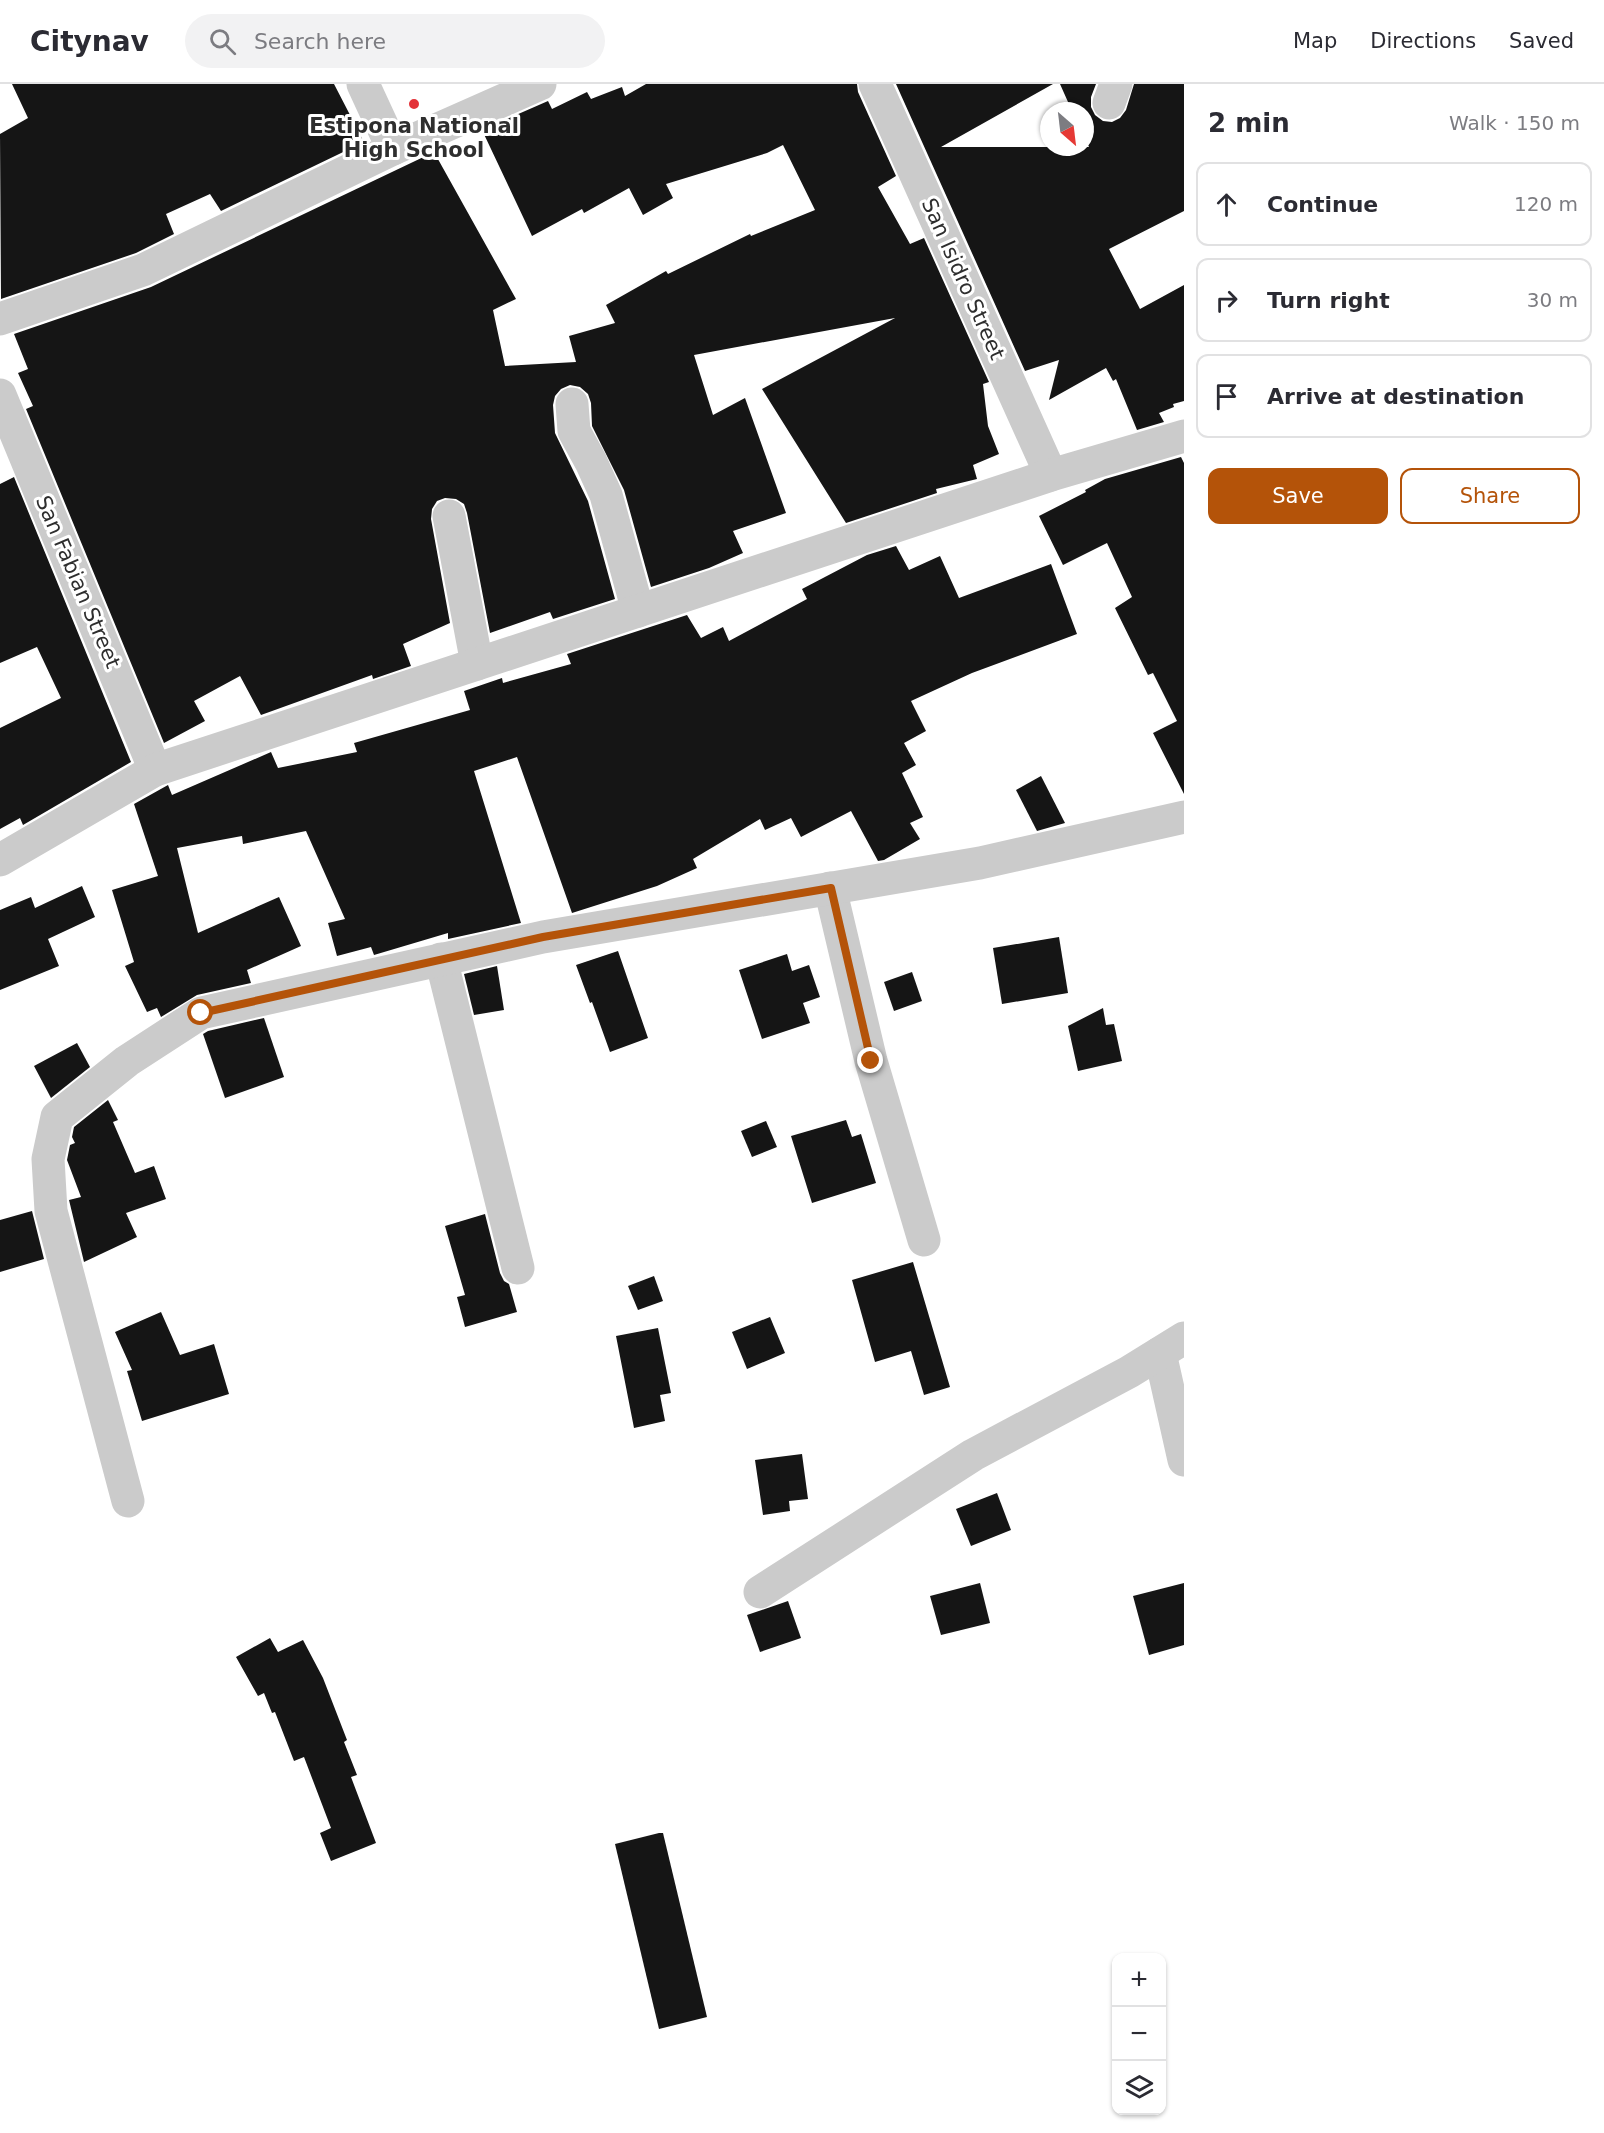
<!DOCTYPE html>
<html lang="en">
<head>
<meta charset="utf-8">
<style>
  :root { --surface:#fff; --page:#f2f2f3; --text:#2b2b33; --muted:#7c7c81; --line:#e1e1e2; --accent:#b45309 }
  body { margin:0; font-family:"DejaVu Sans",sans-serif; background:var(--page); color:var(--text) }
  .controls { position:absolute; right:18px; bottom:18px; display:grid; overflow:hidden; border-radius:12px; box-shadow:0 2px 4px #0004 }
  .controls button { width:54px; height:54px; display:grid; place-items:center; padding:0; border:0; border-bottom:2px solid var(--line); background:var(--surface); color:var(--text); font:30px sans-serif }
  .compass { position:absolute; left:1040px; top:18px; width:54px; height:54px; border-radius:50%; background:var(--surface); box-shadow:0 2px 4px #0004; rotate:152deg }
  .stop { position:absolute; width:18px; height:18px; margin:-14px; border:4px solid #b45309; border-radius:50%; background:#fff }
  .stop.end { background:#b45309; border-color:#fff; box-shadow:0 2px 6px #0008 }
  .list { margin:0; padding:0; list-style:none }
  h2 { display:flex; justify-content:space-between; align-items:center; height:78px; margin:0; padding:0 24px; font-size:26px }
  h2 small { font-size:20px; font-weight:400; color:var(--muted) }
  .list li { display:grid; grid-template-columns:39px 1fr auto; gap:18px; align-items:center; box-sizing:border-box; height:84px; margin:0 12px 12px; padding:0 12px; border:2px solid var(--line); border-radius:12px }
  .list b { display:block; font-size:22px; white-space:nowrap }
  .list em { font-size:20px; font-style:normal; color:var(--muted) }
  .actions { display:flex; gap:12px; padding:18px 24px }
  .actions a { flex:1; padding:14px 0; border:2px solid var(--accent); border-radius:12px; text-align:center; font-size:21px; color:var(--accent) }
  .actions .main { background:var(--accent); color:#fff }
  .icon { flex:none; width:33px; height:33px; fill:none; stroke:currentColor; stroke-width:2; stroke-linecap:round; stroke-linejoin:round }
  .map { position:relative; flex:none; width:1184px; height:2049px; overflow:hidden }
  header { display:flex; align-items:center; gap:36px; box-sizing:border-box; height:84px; padding:0 30px; background:var(--surface); border-bottom:2px solid var(--line) }
  header strong { font-size:28px }
  nav { display:flex; gap:33px; margin-inline-start:auto; font-size:21px }
  .search { width:420px; height:54px; background:var(--page); display:flex; align-items:center; gap:15px; box-sizing:border-box; padding:0 21px; border-radius:33px; color:var(--muted); font-size:22px }
  main { display:flex }
  aside { flex:1; background:var(--surface) }
  .map>svg:first-child { display:block }
</style>
</head>
<body>
<header>
<strong>Citynav</strong>
<div class="search"><svg class="icon" aria-label="search" viewBox="0 0 24 24"><circle cx="10" cy="10" r="6"/><path d="M15 15l6 6"/></svg>Search here</div>
<nav><a>Map</a><a>Directions</a><a>Saved</a></nav>
</header>
<main>
<div class="map">
<svg width="1184" height="2049" viewBox="0 0 1184 2049">
  <rect width="100%" height="100%" fill="#fff"/>
  <g fill="#151515">
    <path d="M12,0H334L364,58L221,127L210,110L166,130L174,150L136,169L1,215L0,50L28,34Z"/>
    <path d="M646,0H857L858,8L896,92L878,103L910,160L924,154L989,298L983,300L988,342L999,370L973,381L977,395L936,405L937,409L846,439L762,305L895,234L694,271L713,331L745,314L786,429L733,447L743,469L709,484L651,503L624,406L592,342L591,319L588,310L580,303L570,301L561,305L555,312L553,321L555,349L588,417L615,515L553,535L550,528L490,549L467,429L464,420L456,415L445,414L437,417L432,425L431,435L450,539L403,560L411,582L373,595L372,591L261,631L240,592L194,617L205,637L164,659L26,325L33,322L18,289L28,285L14,250L151,203L434,68L516,215L493,226L505,282L576,278L569,252L615,239L606,221L666,187L668,190L750,150L751,152L815,126L783,61L767,69L666,100L673,114L643,131L629,104L584,129L582,125L532,152L482,46L548,17L552,25L587,8L591,15L622,3L625,12Z"/>
    <path d="M896,0H1053L941,63H1089L1085,55V27H1072L1060,0H1096L1091,13V23L1095,31L1103,37L1112,38L1120,34L1126,26L1134,0H1184V127L1109,165L1140,225L1184,201V317L1173,320L1174,323L1159,329L1164,338L1137,346L1116,295L1113,297L1106,284L1049,316L1059,276L1025,287Z"/>
    <path d="M1181,373L1184,379V710L1153,649L1177,637L1153,589L1148,591L1115,524L1132,513L1107,459L1063,481L1039,432L1086,408L1085,406L1105,395Z"/>
    <path d="M14,393L131,678L23,741L20,734L0,745V644L61,614L37,563L0,579V400Z"/>
    <path d="M896,462L909,486L940,472L959,514L1051,480L1077,550L972,589L911,617L926,647L904,659L916,681L902,689L923,733L910,739L920,755L884,776L878,777L851,727L801,753L791,734L765,746L760,735L693,775L697,784L657,802L572,829L517,673L474,687L521,839L448,855V849L374,871L371,863L337,872L328,839L345,835L306,747L243,760L242,752L177,764L198,849L279,813L301,862L247,886L251,899L197,911L161,933L157,924L147,928L125,882L134,878L112,806L158,792L134,720L168,701L172,711L271,668L278,684L357,668L354,659L470,626L464,607L502,594L503,599L571,580L567,570L687,531L701,554L723,543L729,557L807,515L802,505L867,471Z"/>
    <path d="M1041,692L1065,739L1037,747L1016,706Z"/>
    <path d="M82,802L95,833L48,855L59,882L0,906V826L31,813L35,824Z"/>
    <path d="M1059,853L1068,909L1002,920L993,864Z"/>
    <path d="M618,867L648,954L610,968L592,918L590,919L576,881Z"/>
    <path d="M787,870L792,887L809,881L820,913L803,919L810,939L762,955L739,886Z"/>
    <path d="M497,882L504,926L474,931L464,890Z"/>
    <path d="M912,888L922,917L894,927L884,898Z"/>
    <path d="M1103,924L1106,941L1114,940L1122,977L1078,987L1068,942Z"/>
    <path d="M264,934L284,993L225,1014L203,950L208,947Z"/>
    <path d="M77,959L90,983L51,1014L34,982Z"/>
    <path d="M108,1016L118,1036L113,1038L135,1089L154,1082L166,1115L126,1129L137,1153L84,1178L69,1116L81,1113L67,1076L70,1061L75,1059L72,1053L74,1043Z"/>
    <path d="M846,1036L852,1053L861,1050L876,1099L812,1119L791,1052Z"/>
    <path d="M766,1037L777,1063L752,1073L741,1047Z"/>
    <path d="M32,1127L44,1175L0,1188V1136Z"/>
    <path d="M485,1130L500,1189L504,1197L509,1200L517,1228L465,1243L457,1213L465,1211L445,1142Z"/>
    <path d="M913,1178L950,1303L924,1311L911,1267L875,1278L852,1196Z"/>
    <path d="M654,1192L663,1217L638,1226L628,1202Z"/>
    <path d="M161,1228L180,1271L214,1260L229,1310L142,1337L127,1287L132,1286L115,1248Z"/>
    <path d="M770,1233L785,1269L747,1285L732,1248Z"/>
    <path d="M658,1244L671,1309L660,1311L665,1337L634,1344L616,1252Z"/>
    <path d="M802,1370L808,1415L789,1417L790,1427L763,1431L755,1376Z"/>
    <path d="M997,1409L1011,1446L971,1462L956,1425Z"/>
    <path d="M980,1499L990,1539L941,1551L930,1512Z"/>
    <path d="M1184,1499V1561L1149,1571L1133,1512Z"/>
    <path d="M788,1517L801,1554L760,1568L747,1531Z"/>
    <path d="M270,1554L278,1568L303,1556L323,1594L347,1656L344,1658L357,1691L351,1693L376,1759L331,1777L320,1749L331,1744L304,1673L294,1677L275,1628L272,1629L264,1609L258,1612L236,1573Z"/>
    <path d="M659,1749H663L707,1933L659,1945L615,1760Z"/>
  </g>
  <g fill="none" stroke-linecap="round" stroke-linejoin="round">
    <g stroke="#cbcbcb" stroke-width="33">
      <path d="M363,0L393,65"/>
      <path d="M875,0L1051,391"/>
      <path d="M1109,19L1116,0"/>
      <path d="M0,235L143,186L393,65L540,0"/>
      <path d="M0,311L155,686"/>
      <path d="M572,320L574,347L591,378L606,411L638,527"/>
      <path d="M449,432L477,580"/>
      <path d="M0,776L155,686L1051,391L1184,352"/>
      <path d="M830,804L871,977L924,1156"/>
      <path d="M441,875L518,1184"/>
      <path d="M1160,1269L1184,1376"/>
      <path d="M128,1417L51,1127L48,1075L57,1033L127,977L201,929L543,853L980,779L1184,733"/>
      <path d="M760,1508L973,1371L1129,1288L1184,1254"/>
    </g>
  </g>
  <g fill="none" stroke-linecap="round" stroke-linejoin="round">
    <path stroke="#b45309" stroke-width="8" d="M201,929L543,853L831,804L871,977"/>
  </g>
  <circle fill="#e33238" stroke="#fff" stroke-width="2" cx="414" cy="20" r="6"/>
  <g text-anchor="middle" dominant-baseline="central" stroke-width="6" stroke-linejoin="round" paint-order="stroke">
    <g font-size="21" font-weight="bold" fill="#2e2e2e" stroke="#fff">
      <text x="414" y="42">Estipona National<tspan x="414" dy="24">High School</tspan></text>
    </g>
    <g font-size="21" fill="#2e2e2e" stroke="#fff">
      <text transform="translate(963 195) rotate(66)">San Isidro Street</text>
      <text transform="translate(78 498) rotate(67)">San Fabian Street</text>
    </g>
  </g>
</svg>
<div class="controls">
<button>+</button>
<button>−</button>
<button><svg class="icon" aria-label="layers" viewBox="0 0 24 24"><path d="M12 4l9 5-9 5-9-5zM3 14l9 5 9-5"/></svg></button>
</div>
<svg class="compass" viewBox="-18 -18 36 36"><path d="M0-13l5 13h-10z" fill="#e53935"/><path d="M0 13l5-13h-10z" fill="#7c7c81"/></svg>
<div class="stop" style="left:201px;top:929px"></div>
<div class="stop end" style="left:871px;top:977px"></div>
</div>
<aside>
<h2>2 min<small>Walk · 150 m</small></h2>
<ul class="list">
<li><svg class="icon" aria-label="ahead" viewBox="0 0 24 24"><path d="M12 20V5M6 11l6-6 6 6"/></svg><div><b>Continue</b></div><em>120 m</em></li>
<li><svg class="icon" aria-label="right" viewBox="0 0 24 24"><path d="M7 20v-9h11M14 6l5 5-5 5"/></svg><div><b>Turn right</b></div><em>30 m</em></li>
<li><svg class="icon" aria-label="arrive" viewBox="0 0 24 24"><path d="M6 21V4h12l-3 4 3 4H6"/></svg><div><b>Arrive at destination</b></div></li>
</ul>
<div class="actions"><a class="main">Save</a><a>Share</a></div>
</aside>
</main>
</body>
</html>
